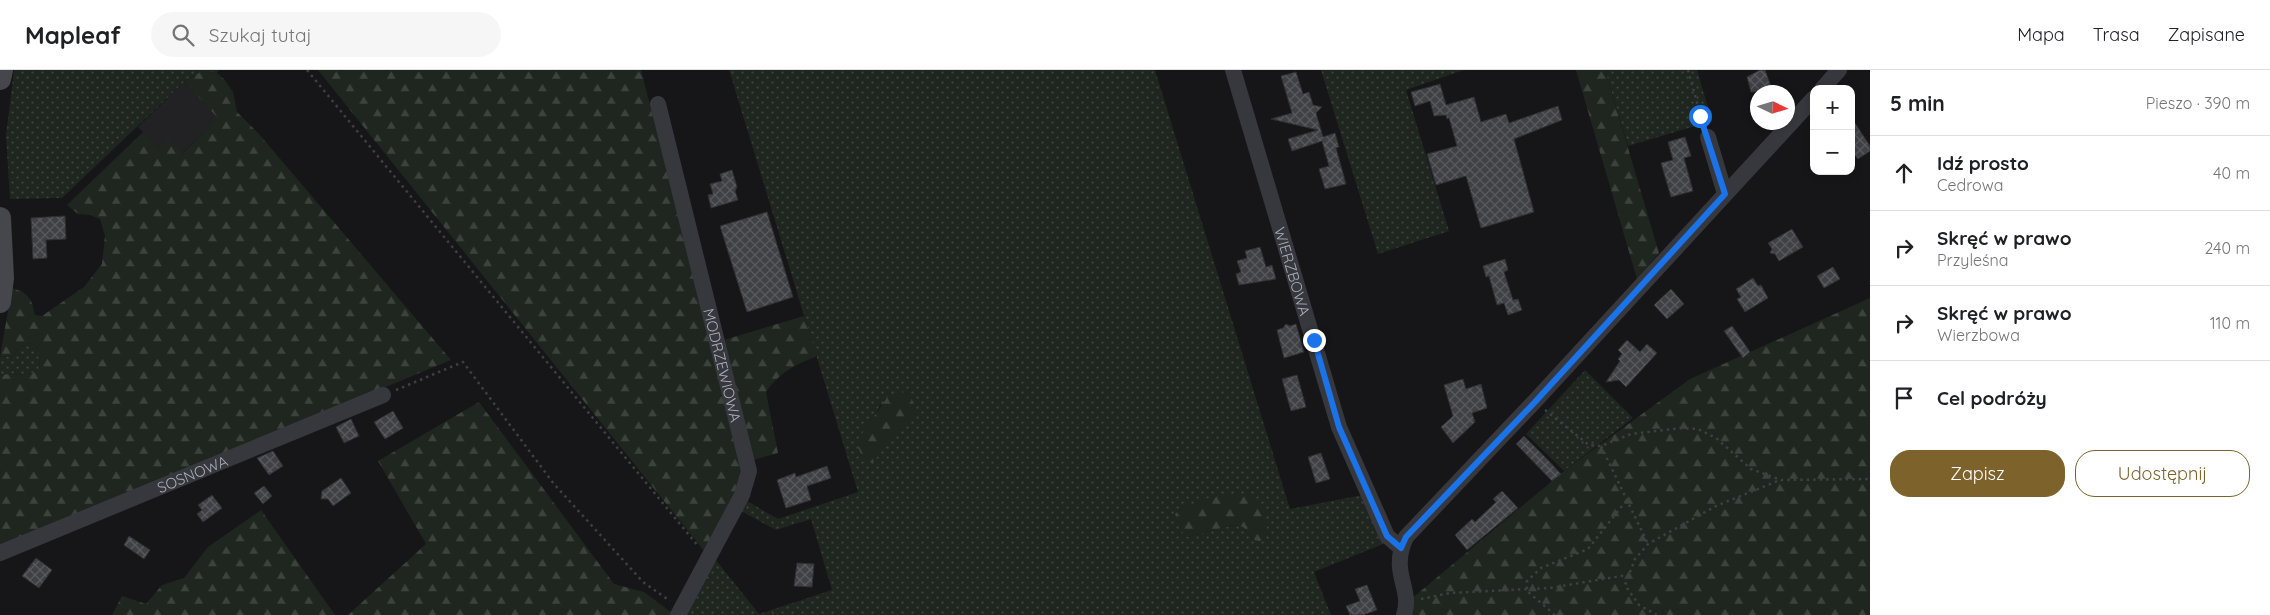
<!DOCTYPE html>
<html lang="pl">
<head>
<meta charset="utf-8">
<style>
  :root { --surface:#fff; --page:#f6f6f6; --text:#202124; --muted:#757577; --line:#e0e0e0; --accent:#7e622b }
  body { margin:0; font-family:Quicksand,sans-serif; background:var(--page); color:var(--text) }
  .controls { position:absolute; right:15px; top:15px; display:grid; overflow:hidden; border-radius:10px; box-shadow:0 2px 8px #0003 }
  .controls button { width:45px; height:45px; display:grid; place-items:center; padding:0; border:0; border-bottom:1px solid var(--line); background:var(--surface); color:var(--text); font:25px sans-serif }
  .compass { position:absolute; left:1750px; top:15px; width:45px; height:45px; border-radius:50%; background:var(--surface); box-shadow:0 2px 8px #0003; rotate:94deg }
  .stop { position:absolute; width:15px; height:15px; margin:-11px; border:4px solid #1a73e8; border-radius:50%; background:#fff }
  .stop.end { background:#1a73e8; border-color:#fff; box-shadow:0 1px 5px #0008 }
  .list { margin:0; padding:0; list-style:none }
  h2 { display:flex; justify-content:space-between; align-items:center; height:65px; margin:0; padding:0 20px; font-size:21px }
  h2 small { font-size:16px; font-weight:400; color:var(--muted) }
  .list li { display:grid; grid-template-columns:32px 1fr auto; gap:15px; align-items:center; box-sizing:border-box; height:75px; padding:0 20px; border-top:1px solid var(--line) }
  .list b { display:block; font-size:19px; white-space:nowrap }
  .list p { margin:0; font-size:16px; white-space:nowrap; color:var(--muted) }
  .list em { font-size:16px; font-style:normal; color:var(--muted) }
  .actions { display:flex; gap:10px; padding:15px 20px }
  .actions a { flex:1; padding:11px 0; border:1px solid var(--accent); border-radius:20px; text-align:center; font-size:18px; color:var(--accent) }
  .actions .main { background:var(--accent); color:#fff }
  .icon { flex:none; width:28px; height:28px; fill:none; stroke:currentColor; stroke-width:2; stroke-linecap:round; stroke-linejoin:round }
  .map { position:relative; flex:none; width:1870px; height:545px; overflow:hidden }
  header { display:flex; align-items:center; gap:30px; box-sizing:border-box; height:70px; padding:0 25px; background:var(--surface); border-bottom:1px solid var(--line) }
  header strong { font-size:24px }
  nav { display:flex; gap:28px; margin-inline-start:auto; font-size:18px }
  .search { width:350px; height:45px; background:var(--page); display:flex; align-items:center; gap:12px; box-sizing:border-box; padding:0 18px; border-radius:28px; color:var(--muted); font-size:19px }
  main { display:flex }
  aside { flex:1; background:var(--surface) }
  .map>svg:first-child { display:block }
</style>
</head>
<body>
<header>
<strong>Mapleaf</strong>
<div class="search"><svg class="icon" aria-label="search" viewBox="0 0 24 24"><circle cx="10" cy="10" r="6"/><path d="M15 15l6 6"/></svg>Szukaj tutaj</div>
<nav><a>Mapa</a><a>Trasa</a><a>Zapisane</a></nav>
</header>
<main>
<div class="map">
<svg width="1870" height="545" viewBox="0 0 1870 545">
  <defs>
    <pattern id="grass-dots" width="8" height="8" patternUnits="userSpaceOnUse" patternTransform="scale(1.25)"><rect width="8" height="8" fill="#1e261f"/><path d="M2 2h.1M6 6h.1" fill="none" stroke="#3c433d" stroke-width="1.8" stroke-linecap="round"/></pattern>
    <pattern id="forest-firs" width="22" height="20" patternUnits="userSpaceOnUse" patternTransform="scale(1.25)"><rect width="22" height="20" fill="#1e261f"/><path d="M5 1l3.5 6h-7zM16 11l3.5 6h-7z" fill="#3c433d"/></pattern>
    <pattern id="building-cross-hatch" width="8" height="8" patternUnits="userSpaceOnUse" patternTransform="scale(1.25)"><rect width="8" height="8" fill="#404145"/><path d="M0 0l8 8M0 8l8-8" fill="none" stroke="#595a5e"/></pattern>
  </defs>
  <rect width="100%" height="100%" fill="#161618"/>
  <path fill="#222225" d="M184,12L219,48L182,83L159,79L138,57Z"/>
  <g fill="url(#grass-dots)" fill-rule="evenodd">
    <path d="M14,0H219L217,3C204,0 195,4 184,12L62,128L10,129L6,66Z"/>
    <path d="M729,0H1155L1290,439L1363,425L1383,474L1314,502L1331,545H682L715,489L759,544L832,520L811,449L776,460L741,441L747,431L778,449L858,422ZM880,335L916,342L870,356ZM1260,434L1254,470L1243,457L1233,455L1187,467Z"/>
    <path d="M1321,0H1464L1406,20L1449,161L1378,184Z"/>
    <path d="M1605,0H1697L1712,51L1628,76Z"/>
    <path d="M31,273L36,276L40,293L38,301C26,307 13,301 0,306V287L13,286L19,278Z"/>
    <path d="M1585,300L1633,348L1564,401L1526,364Z"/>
  </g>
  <g fill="url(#forest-firs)">
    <path d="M318,0H641L745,408L705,482Z"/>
    <path d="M1576,0H1605L1659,183L1637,209Z"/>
    <path d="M202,1L217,3L224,9L233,22L237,42L259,64L451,290L0,476V306C13,301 26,307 38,301L40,293L36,276L31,273L19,278L13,286L0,287L12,218C29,223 32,229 35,245L42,246L84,217L102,194L105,166L100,149L90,145L78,144L67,135L143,62L159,79L168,69L183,83L218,48L184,12Z"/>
    <path d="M1870,228V545H1411L1414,542L1410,530L1564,401L1690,309Z"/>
    <path d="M804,246L817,286C795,295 780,302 766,322L778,383L753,390L724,270Z"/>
    <path d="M902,322L911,326L916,342L872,393L864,391L858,377L859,368L889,325Z"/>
    <path d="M479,332L614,514L644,522L671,542L670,545H348L426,474L378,391Z"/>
    <path d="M1250,423C1262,431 1271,455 1265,468L1260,471L1254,470L1243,457L1233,455L1187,467L1183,464L1175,444C1199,425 1221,427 1250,423Z"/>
    <path d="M261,440L335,545H112L122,526L146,534L162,515L184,508L208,477Z"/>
  </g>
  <g fill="url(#building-cross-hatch)" stroke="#303034">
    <path d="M1760,0H1765L1773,22H1751L1747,7Z"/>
    <path d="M1296,2L1303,24L1309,22L1313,35L1322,37L1316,43L1323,67L1335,63L1339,77L1336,78L1346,114L1325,119L1319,99L1329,96L1322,71L1292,81L1288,69L1318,60L1271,49L1292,43L1281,6Z"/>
    <path d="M1440,14L1446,35L1474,27L1481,52L1506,44L1509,53L1558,36L1562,50L1514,69L1534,142L1481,158L1466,106L1436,115L1427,84L1457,76L1449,48L1447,49L1446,45L1434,46L1430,31L1415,36L1411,22Z"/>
    <path d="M1851,47L1870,76V81L1858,89L1851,80Z"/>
    <path d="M1685,67L1691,86L1684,88L1693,121L1671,127L1661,93L1673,90L1668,72Z"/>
    <path d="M732,100L737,117L735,121L738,130L711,138L708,125L713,124L710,114L722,111L720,104Z"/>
    <path d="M767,142L793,227L747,242L720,156Z"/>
    <path d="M65,146L66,169L46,170L47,188L33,189L31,148Z"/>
    <path d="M1792,159L1803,177L1779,191L1775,184L1770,183L1772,179L1768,173Z"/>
    <path d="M1260,177L1266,197L1272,195L1276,209L1239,215L1236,204L1241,202L1237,191L1247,188L1245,181Z"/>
    <path d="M1505,189L1508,200L1504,202L1513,230L1518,229L1522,240L1508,245L1504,233L1497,235L1489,206L1486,207L1483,196Z"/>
    <path d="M1833,197L1840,209L1824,218L1817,206Z"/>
    <path d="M1753,208L1758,216L1761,215L1768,228L1745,242L1737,229L1741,227L1736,219Z"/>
    <path d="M1671,219L1684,234L1667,249L1654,235Z"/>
    <path d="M1286,254L1290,256L1296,254L1304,282L1284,288L1277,260L1283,258Z"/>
    <path d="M1732,256L1750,282L1743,288L1724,261Z"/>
    <path d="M1627,270L1640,282L1647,274L1657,283L1626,317L1619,310L1606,312L1620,291L1618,289L1622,284L1618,280Z"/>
    <path d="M1297,305L1306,337L1291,341L1282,309Z"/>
    <path d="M1463,309L1466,319L1481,314L1487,338L1472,343L1475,352L1453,373L1441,357L1453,346L1444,315Z"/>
    <path d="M393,341L403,358L385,369L374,352Z"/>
    <path d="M351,349L359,366L344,373L336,357Z"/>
    <path d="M1524,366L1547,389L1561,404L1552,411L1516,374Z"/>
    <path d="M273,381L283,396L269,405L257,388Z"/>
    <path d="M1321,383L1330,409L1316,413L1308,387Z"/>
    <path d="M827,396L831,408L807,416L811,430L786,438L777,410L795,403L796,407Z"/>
    <path d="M341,408L351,423L333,436L328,429H321L322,421Z"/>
    <path d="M264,416L272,426L263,434L254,423Z"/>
    <path d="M1502,421L1518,438L1467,480L1455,465L1472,449L1475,452L1496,432L1493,429Z"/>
    <path d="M212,425L222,438L203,452L197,444L202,440L198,435Z"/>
    <path d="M129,466L150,480L144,489L124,475Z"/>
    <path d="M36,488L52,500L39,518L22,506Z"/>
    <path d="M797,493L814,494L812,517L794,516Z"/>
    <path d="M1367,515L1377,540L1363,545H1350L1346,536L1360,531L1355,519Z"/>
  </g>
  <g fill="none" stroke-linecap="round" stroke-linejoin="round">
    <g stroke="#3d3f44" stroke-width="2.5" stroke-dasharray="2.5 4" stroke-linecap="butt">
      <path d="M307,0L698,476"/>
      <path d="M1688,0L1703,54"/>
      <path d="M396,320L463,292L554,414L643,512L670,531"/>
      <path d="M1545,340L1589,375L1601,376L1631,364L1681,358L1698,359L1716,368L1751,399L1781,410L1870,409"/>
      <path d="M1601,376L1648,474"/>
      <path d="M1421,529L1450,523L1550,518L1627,505"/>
      <path d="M1555,545L1527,521V511L1541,498L1588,479L1626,431"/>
      <path d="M1657,545L1639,535L1625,515L1635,489L1648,474L1716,436L1780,410"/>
    </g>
    <g stroke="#37383d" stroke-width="16">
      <path id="s1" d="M1233,0L1339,357L1387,466L1401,478"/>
      <path d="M1822,19L1839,0"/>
      <path id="s2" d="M658,34L749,401L742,425L678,545"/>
      <path d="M1708,67L1725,124"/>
      <path id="s3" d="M0,483L383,325"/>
      <path d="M1404,545C1413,518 1389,503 1406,467L1535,331L1814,28"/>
    </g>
    <g stroke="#45474d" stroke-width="22">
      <path d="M0,9L2,0"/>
      <path d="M0,148L3,208L0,232"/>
    </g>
  </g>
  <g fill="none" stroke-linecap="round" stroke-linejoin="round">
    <path stroke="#1a73e8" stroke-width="6" d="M1314,270L1339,357L1387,466L1401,478L1406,467L1535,332L1725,124L1700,46"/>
  </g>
  <g text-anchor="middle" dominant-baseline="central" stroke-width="4" stroke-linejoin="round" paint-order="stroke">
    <g font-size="15" fill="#a8adb8" stroke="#111113">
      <text stroke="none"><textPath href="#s1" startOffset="210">WIERZBOWA</textPath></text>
      <text stroke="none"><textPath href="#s2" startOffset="269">MODRZEWIOWA</textPath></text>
      <text stroke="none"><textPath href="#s3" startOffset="208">SOSNOWA</textPath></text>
    </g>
  </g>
</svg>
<div class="controls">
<button>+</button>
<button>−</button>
</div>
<svg class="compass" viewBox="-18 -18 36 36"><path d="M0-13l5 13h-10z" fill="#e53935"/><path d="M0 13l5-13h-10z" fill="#757577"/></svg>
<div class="stop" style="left:1700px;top:46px"></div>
<div class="stop end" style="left:1314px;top:270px"></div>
</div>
<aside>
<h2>5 min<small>Pieszo · 390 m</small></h2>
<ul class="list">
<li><svg class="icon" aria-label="ahead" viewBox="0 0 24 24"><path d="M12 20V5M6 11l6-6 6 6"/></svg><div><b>Idź prosto</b><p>Cedrowa</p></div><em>40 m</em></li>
<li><svg class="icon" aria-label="right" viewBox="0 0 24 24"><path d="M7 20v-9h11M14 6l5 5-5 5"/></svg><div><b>Skręć w prawo</b><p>Przyleśna</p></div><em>240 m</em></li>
<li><svg class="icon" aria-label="right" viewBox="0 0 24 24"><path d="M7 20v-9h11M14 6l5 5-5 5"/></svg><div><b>Skręć w prawo</b><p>Wierzbowa</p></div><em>110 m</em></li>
<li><svg class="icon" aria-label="arrive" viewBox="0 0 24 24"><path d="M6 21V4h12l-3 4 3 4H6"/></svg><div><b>Cel podróży</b></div></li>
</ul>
<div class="actions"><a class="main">Zapisz</a><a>Udostępnij</a></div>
</aside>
</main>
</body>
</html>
